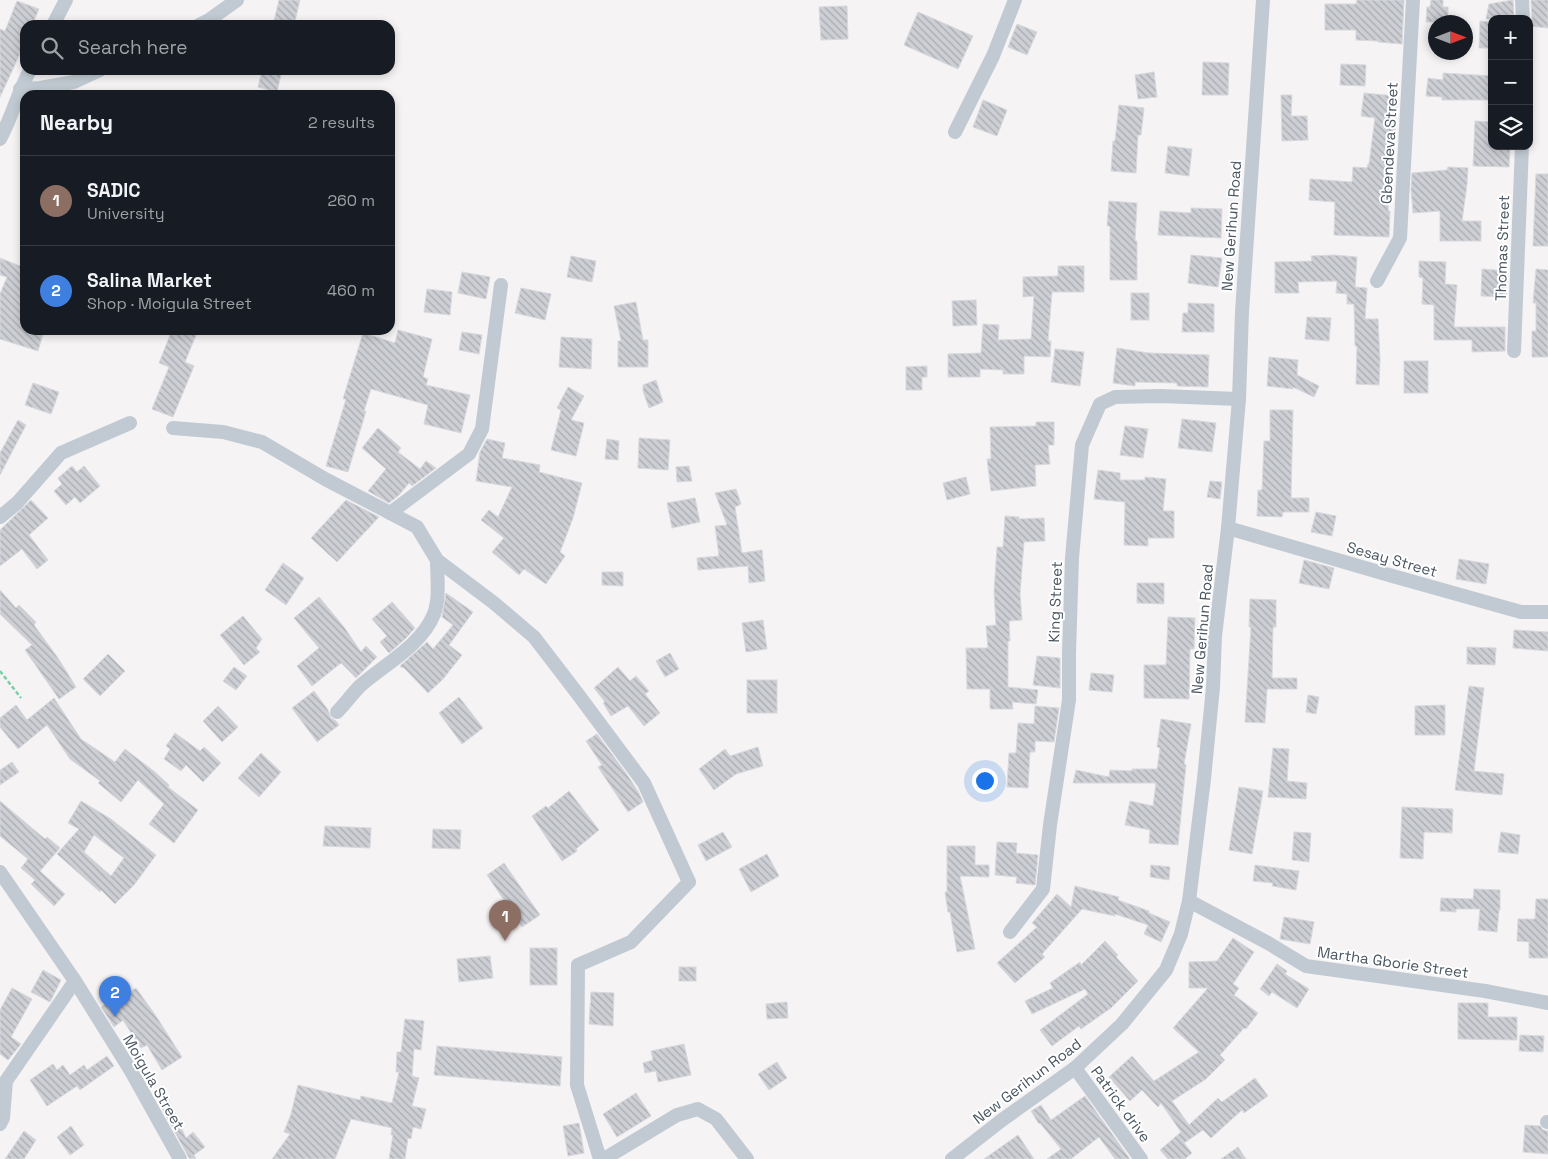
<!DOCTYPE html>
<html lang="en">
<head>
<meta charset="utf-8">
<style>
  :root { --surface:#171b24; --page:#20242c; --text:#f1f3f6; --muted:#9ea1a6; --line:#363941; --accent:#1a73e8 }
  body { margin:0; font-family:"Space Grotesk",sans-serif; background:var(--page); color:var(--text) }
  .controls { position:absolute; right:15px; top:15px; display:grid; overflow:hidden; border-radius:10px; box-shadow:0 2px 8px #0003 }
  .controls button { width:45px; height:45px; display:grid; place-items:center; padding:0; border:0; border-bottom:1px solid var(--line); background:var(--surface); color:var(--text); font:25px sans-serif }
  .compass { position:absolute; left:1428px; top:15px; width:45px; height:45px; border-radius:50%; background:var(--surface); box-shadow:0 2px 8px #0003; rotate:90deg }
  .you { position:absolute; left:984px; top:780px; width:18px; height:18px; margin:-12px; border:4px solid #fff; border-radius:50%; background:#1a73e8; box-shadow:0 0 0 8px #1a73e833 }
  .badge { display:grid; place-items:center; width:32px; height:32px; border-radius:50%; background:var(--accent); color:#fff; font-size:16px; font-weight:700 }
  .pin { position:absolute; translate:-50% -41px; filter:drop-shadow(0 1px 2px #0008) }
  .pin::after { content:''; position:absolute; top:26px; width:18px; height:15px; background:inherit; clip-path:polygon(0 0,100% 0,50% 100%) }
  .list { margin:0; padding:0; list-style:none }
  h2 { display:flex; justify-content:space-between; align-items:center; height:65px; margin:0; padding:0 20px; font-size:21px }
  h2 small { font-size:16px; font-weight:400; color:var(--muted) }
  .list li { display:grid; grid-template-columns:32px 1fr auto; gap:15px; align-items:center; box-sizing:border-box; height:90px; padding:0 20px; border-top:1px solid var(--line) }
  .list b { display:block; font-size:19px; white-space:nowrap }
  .list p { margin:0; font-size:16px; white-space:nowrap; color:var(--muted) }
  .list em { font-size:16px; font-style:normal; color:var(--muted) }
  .icon { flex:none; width:28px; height:28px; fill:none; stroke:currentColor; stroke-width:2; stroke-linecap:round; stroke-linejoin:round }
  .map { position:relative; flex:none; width:1548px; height:1159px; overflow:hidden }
  .search { position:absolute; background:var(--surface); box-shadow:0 2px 8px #0003; left:20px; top:20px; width:375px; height:55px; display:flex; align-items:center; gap:12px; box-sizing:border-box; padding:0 18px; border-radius:15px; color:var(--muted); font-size:19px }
  .panel { position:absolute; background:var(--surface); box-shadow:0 2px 8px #0003; left:20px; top:90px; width:375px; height:245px; border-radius:15px }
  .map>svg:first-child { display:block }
</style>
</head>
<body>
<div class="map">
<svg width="1548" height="1159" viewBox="0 0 1548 1159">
  <defs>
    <pattern id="building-back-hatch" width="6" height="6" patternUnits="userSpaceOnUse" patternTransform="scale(1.25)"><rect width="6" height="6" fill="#cdcfd5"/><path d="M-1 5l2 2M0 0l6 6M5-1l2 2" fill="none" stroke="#a8abb0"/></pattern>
  </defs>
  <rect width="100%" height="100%" fill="#f5f3f3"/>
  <g fill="url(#building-back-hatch)" stroke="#d7d9de" fill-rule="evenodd">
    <path d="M279,0H300L294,25H273Z"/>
    <path d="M1357,0H1404L1402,44L1378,42V41L1356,40V30H1325V4H1356Z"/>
    <path d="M1431,0H1443V7H1448V22H1426L1427,7H1430Z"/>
    <path d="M1513,0L1514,19H1486L1489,4Z"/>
    <path d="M1531,0H1548V28L1529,26L1532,19Z"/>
    <path d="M17,1L39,9L32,25H25V43L0,97V29L5,31Z"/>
    <path d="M847,6L848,39L821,40L819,7Z"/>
    <path d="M918,12L973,36L958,69L904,45Z"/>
    <path d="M1480,21L1492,22V48H1479Z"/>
    <path d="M1017,24L1037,32L1027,55L1008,47Z"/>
    <path d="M1203,62L1229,63L1228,95H1202Z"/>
    <path d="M1341,64L1366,65L1365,86L1340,85Z"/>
    <path d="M262,70H282L277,92L258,87Z"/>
    <path d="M1154,72L1157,97L1138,99L1135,75Z"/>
    <path d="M1443,73L1492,76V100H1442V97L1426,96L1428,78L1443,80Z"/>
    <path d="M1364,93L1396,96L1397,107L1388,211H1390L1389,237L1334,235L1335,202L1309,200L1310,179L1352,182L1353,167L1367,168L1368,164H1369L1375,118L1361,116Z"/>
    <path d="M1281,95H1292L1291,116H1307L1308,140L1282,141Z"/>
    <path d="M983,100L1007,110L997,136L973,127Z"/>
    <path d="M1119,105L1144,108L1141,135H1138L1136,173L1111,171L1113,141H1115Z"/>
    <path d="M1475,121L1492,122V146H1510L1509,167L1473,166Z"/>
    <path d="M1168,146L1192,149L1189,176L1165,173Z"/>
    <path d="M1448,167L1468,168L1467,184L1462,221H1481V241H1440V211L1413,213L1411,189L1412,173L1447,170Z"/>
    <path d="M1536,174H1548V246H1533Z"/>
    <path d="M1109,201L1137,203L1135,241H1137V280H1110V226H1107Z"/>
    <path d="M1191,208L1222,209L1221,238L1158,235L1160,211L1191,213Z"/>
    <path d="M1191,255L1222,258L1218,287L1188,283Z"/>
    <path d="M1334,255L1357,257L1355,287L1367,288L1365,319H1378L1380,360L1379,385L1356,384L1357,346H1355L1354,304H1347V294L1336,293L1337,281L1298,282L1299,293H1275V262L1312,261L1311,256Z"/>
    <path d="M571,256L596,261L592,282L567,277Z"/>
    <path d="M0,258L25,268V330H44L38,351L0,339V294L7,277L0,275Z"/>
    <path d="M1419,261L1446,262L1445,284L1457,285L1454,327H1505V351L1472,352V340H1434V305L1422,304L1423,278L1419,277Z"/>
    <path d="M1058,266H1084V292H1052L1048,341H1051L1050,357L1024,356V374H1003V370L980,369V377H948V354L981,353L983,324L999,325L998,340L1031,339L1034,296L1023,297V277L1058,276Z"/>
    <path d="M1482,269L1508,271L1506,297L1481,296Z"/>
    <path d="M1536,269L1548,270V357H1532V331H1536V303H1533Z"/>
    <path d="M462,272L490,277L486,299L458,293Z"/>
    <path d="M521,288L551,294L545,320L515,313Z"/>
    <path d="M427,289L452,292L450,315L424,312Z"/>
    <rect x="1131" y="293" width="18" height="27"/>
    <path d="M976,300L977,325L953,326L952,301Z"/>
    <path d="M636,302L643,340H648V367H618V341H621L614,306Z"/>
    <path d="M1188,303L1214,304V332H1182L1183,313H1188Z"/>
    <path d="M1307,317L1331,318L1329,341L1305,339Z"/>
    <path d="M172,330H198L185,362L194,366L173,417L152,409L169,367L159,363Z"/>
    <path d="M398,330L432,339L423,377L428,379L426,385L470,395L461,433L424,424L428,405L371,389L364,411H366L348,472L326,466L346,399H343L363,333L395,343Z"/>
    <path d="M462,332L482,335L479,354L459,350Z"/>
    <path d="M561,337L592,339L591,369L559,367Z"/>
    <path d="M1117,348L1149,353L1209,355L1208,387L1177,386V383L1135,382V386L1113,383Z"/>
    <path d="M1055,349L1084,352L1080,386L1051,382Z"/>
    <path d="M1269,357L1298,360L1297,375L1319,386L1314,397L1293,387V389L1267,386Z"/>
    <rect x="1404" y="361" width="24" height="32"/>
    <path d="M927,366V377H922V390H906V367Z"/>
    <path d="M656,380L663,402L649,408L643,391V385Z"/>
    <path d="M33,383L59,392L51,414L25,405Z"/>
    <path d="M568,387L584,396L571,420L584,423L576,456L551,450L561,410L557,408Z"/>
    <path d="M1270,410H1293L1291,498H1309V512H1283L1282,517L1257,516L1258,490H1262L1264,441H1270Z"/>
    <path d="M1182,419L1216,423L1212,452L1178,448Z"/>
    <path d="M18,420L26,425L0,475V453Z"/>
    <path d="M1036,422H1054V445H1048L1050,464L1035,465L1036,486L991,491L987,459H991L990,427L1036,426Z"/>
    <path d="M1125,426L1148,429L1143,458L1120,455Z"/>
    <path d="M378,428L401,448L398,452L420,469L426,461L436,468L412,486L409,483L399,495L389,503L368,491L386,469L362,448Z"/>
    <path d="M639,438L670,440L668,470L638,468Z"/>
    <path d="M487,439L505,443L502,458L540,465L539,472L582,483L573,518L560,552L565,556L546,584L524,569L519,575L492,552L504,538L481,520L489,510L498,517L512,487L476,481L480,452Z"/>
    <path d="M607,439L619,441L618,460L605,459Z"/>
    <path d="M72,466L77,472L84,466L100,486L80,503L75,497L66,505L54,491L62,484L58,478Z"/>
    <path d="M689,466L692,481L677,482L676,467Z"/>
    <path d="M1098,470L1120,473V480H1145V477L1166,479L1163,511H1174V538H1148V546L1124,545L1125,502L1094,499Z"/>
    <path d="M966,477L970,494L947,500L943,483Z"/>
    <path d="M1210,481L1222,482L1220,499L1207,497Z"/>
    <path d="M736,489L741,504L735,507L742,553L762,550L765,581L749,583L748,566L698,570L697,558L719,556L715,526L727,525L715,493Z"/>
    <path d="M695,498L700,522L672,528L667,503Z"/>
    <path d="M31,500L48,518L29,535L48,560L37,569L22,549L0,566V530Z"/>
    <path d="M346,500L379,517L337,562L311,538Z"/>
    <path d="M1316,512L1336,516L1332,536L1311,532Z"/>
    <path d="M1005,516L1019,517V519L1044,518L1045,541L1024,542L1020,594L1022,620L1009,621L1010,641H1008V687L1038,690L1036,704L1012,702L1013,709H990V689H967L966,648H988L986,626L996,625L994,592L997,547H1003Z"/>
    <path d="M1459,559L1489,564L1486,584L1456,579Z"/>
    <path d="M1304,560L1334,568L1329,589L1299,583Z"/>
    <path d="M283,563L304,578L286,605L265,590Z"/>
    <path d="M602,572H623V586L602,585Z"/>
    <path d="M1137,583H1164V604L1137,603Z"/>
    <path d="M0,590L16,608L19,605L36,622L34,625L58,658L76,687L59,699L25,650L32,645L0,614Z"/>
    <path d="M446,593L473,612L449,645L462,655L443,679L428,693L403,667L402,668L400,666L427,642L433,649L453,625L442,617Z"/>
    <path d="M319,597L344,627L361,652L366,646L377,657L356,678L341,663L312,686L297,666L319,648L294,618Z"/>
    <path d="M1250,599L1276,600V627H1273L1272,678H1297V689H1267L1265,723L1245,722L1251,627H1249Z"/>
    <path d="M392,602L415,628L405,639L389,653L380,642L387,636L372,619Z"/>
    <path d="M243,616L262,639L256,648L260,652L244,665L220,635Z"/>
    <path d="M1168,617L1195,618L1194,649H1190L1189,699L1144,698V665H1166Z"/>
    <path d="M763,620L767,649L746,652L742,623Z"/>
    <path d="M1514,630L1548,632V651L1513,648Z"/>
    <path d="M1467,647L1496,648L1495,665L1467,664Z"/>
    <path d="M670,653L679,669L665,677L656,661Z"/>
    <path d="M108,654L125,671L100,696L83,679Z"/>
    <path d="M1037,656L1060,658V688L1033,685Z"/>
    <path d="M234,667L247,676L236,690L223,681Z"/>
    <path d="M618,667L630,681L636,676L649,691L645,694L660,713L644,726L628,706L611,716L603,703L605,702L594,688Z"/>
    <path d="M1091,673L1114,675L1112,692L1089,690Z"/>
    <rect x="747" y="680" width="30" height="33"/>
    <path d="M1469,686L1484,688L1474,771L1504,774L1502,795L1455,790Z"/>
    <path d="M314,691L328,710L331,718L336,721L339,725L317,742L292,708Z"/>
    <path d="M1308,695L1319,697L1316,714L1306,712Z"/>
    <path d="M459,697L483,728L462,744L439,713Z"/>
    <path d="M54,698L81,739L115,762L125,749L155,772L169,785L168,787L198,810L174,843L149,824L164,804L138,780L121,802L98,783L100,781L70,759L47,725L18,749L0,727V718L16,705L27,720Z"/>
    <path d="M1445,705V735H1415V706Z"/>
    <path d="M218,706L238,727L222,742L203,721Z"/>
    <path d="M1035,706L1059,708L1054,742L1035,741V752H1030L1028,788L1007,787L1009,753H1016L1018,723L1034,724Z"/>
    <path d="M1161,719L1191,724L1184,764L1186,765L1178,845L1149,843L1150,830L1125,825L1130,801L1153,806L1156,783H1073L1076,770L1109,777L1110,770L1132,771V769H1157L1160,748L1157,747Z"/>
    <path d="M175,733L200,751L204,747L221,763L203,782L186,765L181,771L164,759L170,749L166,746Z"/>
    <path d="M597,734L626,773L639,793L643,802L628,812L598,767L602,765L586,741Z"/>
    <path d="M758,747L763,766L736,774L714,790L699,769L725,749L730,756Z"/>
    <path d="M1273,748L1289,749L1287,781L1307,783L1306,799L1268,797Z"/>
    <path d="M261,753L281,772L259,797L238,778Z"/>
    <path d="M12,762L19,772L0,785V770Z"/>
    <path d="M1239,787L1263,791L1252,854L1229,850Z"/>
    <path d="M569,791L599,830L576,849L577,851L562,861L532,816L546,806L548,808Z"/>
    <path d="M0,801L45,839L47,837L60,848L40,871L65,894L54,906L31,884L35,880L21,868L28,859L0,836Z"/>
    <path d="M81,801L111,819L156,855L134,885L115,904L101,890L100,892L57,854L79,829L68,823ZM94,835L124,858L111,876L84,852Z"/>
    <path d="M1402,807L1453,809L1452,833L1424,832L1423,859L1400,858Z"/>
    <path d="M325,826L371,828L370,848L323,846Z"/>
    <path d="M433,829L461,830L460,849L432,848Z"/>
    <path d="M723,832L732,847L706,861L698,845Z"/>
    <path d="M1294,832L1311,833L1309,862L1292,860Z"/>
    <path d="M1501,832L1520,835L1518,854L1498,852Z"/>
    <path d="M997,842L1017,843L1016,853L1038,855L1035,885L1016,883L1017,877L995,875Z"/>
    <path d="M947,846H975V865H989V877L960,876L975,949L957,952L950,912H948L945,892H947Z"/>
    <path d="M767,854L779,876L751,892L739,869Z"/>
    <path d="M504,863L540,915L522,927L487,875Z"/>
    <path d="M1151,865L1170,867L1169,880L1150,877Z"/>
    <path d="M1255,865L1299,871L1296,890L1272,886L1273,883L1253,881Z"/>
    <path d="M1075,886L1119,897L1118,900L1149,911V913L1170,922L1161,942L1144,934L1148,925L1115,914V916L1082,909L1042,954L1045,957L1015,983L997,963L1037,927L1032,923L1057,894L1071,907Z"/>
    <path d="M1474,889L1500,890V910H1499L1497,932L1478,930L1480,909H1456V912L1440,911L1441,898L1473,899Z"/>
    <path d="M1536,899H1548V958H1529V942L1517,941L1518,919H1535Z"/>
    <path d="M1284,917L1314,922L1310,944L1280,939Z"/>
    <path d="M1233,938L1254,952L1233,984L1239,988L1234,995L1258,1013L1246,1029L1244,1028L1220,1055L1225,1060L1206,1079L1172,1101L1189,1125L1218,1098L1222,1102L1255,1078L1268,1096L1244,1113L1242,1110L1211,1138L1203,1130L1184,1143L1192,1153L1185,1159H1168L1160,1150L1181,1132L1161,1103L1158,1107L1142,1090L1130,1101L1109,1077L1132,1056L1154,1081L1199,1052L1173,1028L1208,988H1189V962L1217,961Z"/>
    <path d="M1105,941L1118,955L1116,957L1138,981L1111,1008L1081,1029L1079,1026L1052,1046L1040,1030L1088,994L1085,989L1032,1014L1025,1001L1053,988L1050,983L1080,962L1081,965Z"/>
    <rect x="530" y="948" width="27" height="37"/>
    <path d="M490,956L493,978L459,982L457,959Z"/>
    <path d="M1277,964L1287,971L1285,974L1309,989L1297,1008L1272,992L1269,996L1260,989Z"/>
    <rect x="679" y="967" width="17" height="14"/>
    <path d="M43,970L61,980L50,1002L31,992Z"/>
    <path d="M12,988L32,999L11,1037L21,1044L8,1060L0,1054V1010Z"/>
    <path d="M136,988L156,1016L182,1057L162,1070L147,1045L141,1048L123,1020L114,1027L101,1007L110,1001L113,1004Z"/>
    <path d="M591,992L614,993L613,1026L589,1024Z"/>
    <path d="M787,1002L788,1018L767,1019L766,1004Z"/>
    <path d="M1458,1003H1488V1017H1517V1040L1458,1039Z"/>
    <path d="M405,1019L424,1021L421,1050L414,1049L412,1076L419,1078L412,1106L426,1109L421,1129L413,1127L411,1139L408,1138L405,1159H389L393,1135H391L392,1128L351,1119L335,1159H272L290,1134L284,1132L291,1114L298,1085L360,1100L361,1096L392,1103L399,1072H396L397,1052H401Z"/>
    <path d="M1520,1035L1544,1036L1543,1052L1519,1051Z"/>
    <path d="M684,1044L691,1075L658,1082L656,1071L645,1073L643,1063L653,1060L651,1051Z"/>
    <path d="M437,1046L562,1057L560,1086L434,1075Z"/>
    <path d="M107,1056L114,1066L80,1090L77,1086L47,1106L30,1080L53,1064L57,1070L63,1065L70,1075L84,1065L87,1070Z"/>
    <path d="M777,1062L787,1078L769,1090L758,1074Z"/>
    <path d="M636,1093L651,1116L617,1137L603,1114Z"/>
    <path d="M1085,1096L1130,1159H1115L1099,1137L1071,1159H1047L1061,1149L1040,1123L1039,1124L1031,1111L1041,1105L1051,1120Z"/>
    <path d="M168,1098L186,1138L193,1132L205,1147L194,1155L196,1159L189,1158L159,1103Z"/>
    <path d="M579,1123L584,1153L568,1156L563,1126Z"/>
    <path d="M1525,1125L1540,1126L1543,1130L1548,1131V1154L1523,1152Z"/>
    <path d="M71,1126L84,1145L70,1155L57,1137Z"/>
    <path d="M24,1131L36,1140L24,1159H5Z"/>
    <path d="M1018,1135L1034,1159H984Z"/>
    <path d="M1238,1147L1246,1159H1221Z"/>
  </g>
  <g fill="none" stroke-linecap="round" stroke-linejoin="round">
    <path stroke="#7ad0a6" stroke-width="2.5" stroke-dasharray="4 2.5" stroke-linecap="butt" d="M0,671L21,698"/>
    <g stroke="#c1cad2" stroke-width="14">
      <path d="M1522,0L1523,19"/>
      <path d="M53,25L66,0"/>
      <path d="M199,25L209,20L237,0"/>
      <path d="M20,89L40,88L74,82L100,70"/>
      <path d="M955,132L993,56L1015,0"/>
      <path d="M0,139C12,117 18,92 30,70"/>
      <path d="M1377,281L1400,238L1413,0"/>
      <path d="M1514,351L1522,146"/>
      <path d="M173,428L223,432L262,442L325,479L417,527L437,560L494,603L534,637L577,693L644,783L689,882L631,942L578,965L577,1085L600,1159"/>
      <path d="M390,513L469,454L482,429L501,285"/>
      <path d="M0,517L17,503L61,453L130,423"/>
      <path d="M1228,528L1389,575L1521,612H1548"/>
      <path d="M337,712C345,704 352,694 360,686C385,664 421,646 434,614C440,598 437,576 437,560"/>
      <path d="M0,872L75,981L131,1071L180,1159"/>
      <path d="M1189,901L1268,943L1306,966L1485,991L1548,1003"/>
      <path d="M1010,932L1043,889L1050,825L1069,700V653L1072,558L1082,445L1100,404L1115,397L1160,396L1239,399"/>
      <path d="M1075,1068L1141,1159"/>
      <path d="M1547,1122H1548"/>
      <path d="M0,1124L3,1118L6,1081L75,981"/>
      <path d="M604,1159L677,1115L698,1109L716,1119L747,1159"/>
      <path d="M952,1159L1002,1120L1075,1068L1122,1024L1166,970L1181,934L1189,901L1204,779L1213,687L1215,636L1228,528L1239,399L1242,312L1263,0"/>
    </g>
  </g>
  <g text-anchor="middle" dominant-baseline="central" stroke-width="4" stroke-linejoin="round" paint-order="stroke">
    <g font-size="15" fill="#4a5661" stroke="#fff">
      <text transform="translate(1389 143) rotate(-87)">Gbendeva Street</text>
      <text transform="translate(1231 226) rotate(-86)">New Gerihun Road</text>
      <text transform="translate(1502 248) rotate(-88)">Thomas Street</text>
      <text transform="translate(1392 559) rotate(16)">Sesay Street</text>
      <text transform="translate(1055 602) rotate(-88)">King Street</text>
      <text transform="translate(1202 629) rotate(-85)">New Gerihun Road</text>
      <text transform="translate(1393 962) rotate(8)">Martha Gborie Street</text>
      <text transform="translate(1027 1081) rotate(-37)">New Gerihun Road</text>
      <text transform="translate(154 1082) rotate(60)">Moigula Street</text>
      <text transform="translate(1121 1104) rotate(54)">Patrick drive</text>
    </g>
  </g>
</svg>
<div class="controls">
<button>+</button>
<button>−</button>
<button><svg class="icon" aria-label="layers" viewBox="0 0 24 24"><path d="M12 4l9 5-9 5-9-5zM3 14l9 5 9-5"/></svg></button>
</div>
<svg class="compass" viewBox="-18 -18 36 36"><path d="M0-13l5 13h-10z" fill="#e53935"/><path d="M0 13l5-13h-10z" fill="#9ea1a6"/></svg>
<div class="you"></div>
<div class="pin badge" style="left:505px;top:941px;background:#8d6e63">1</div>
<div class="pin badge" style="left:115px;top:1017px;background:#3f7fe0">2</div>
<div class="search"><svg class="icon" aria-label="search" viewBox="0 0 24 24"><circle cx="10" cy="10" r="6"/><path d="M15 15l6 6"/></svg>Search here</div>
<section class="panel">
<h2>Nearby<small>2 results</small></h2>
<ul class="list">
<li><span class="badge" style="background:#8d6e63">1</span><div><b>SADIC</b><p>University</p></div><em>260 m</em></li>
<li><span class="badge" style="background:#3f7fe0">2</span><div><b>Salina Market</b><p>Shop · Moigula Street</p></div><em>460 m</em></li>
</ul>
</section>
</div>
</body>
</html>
